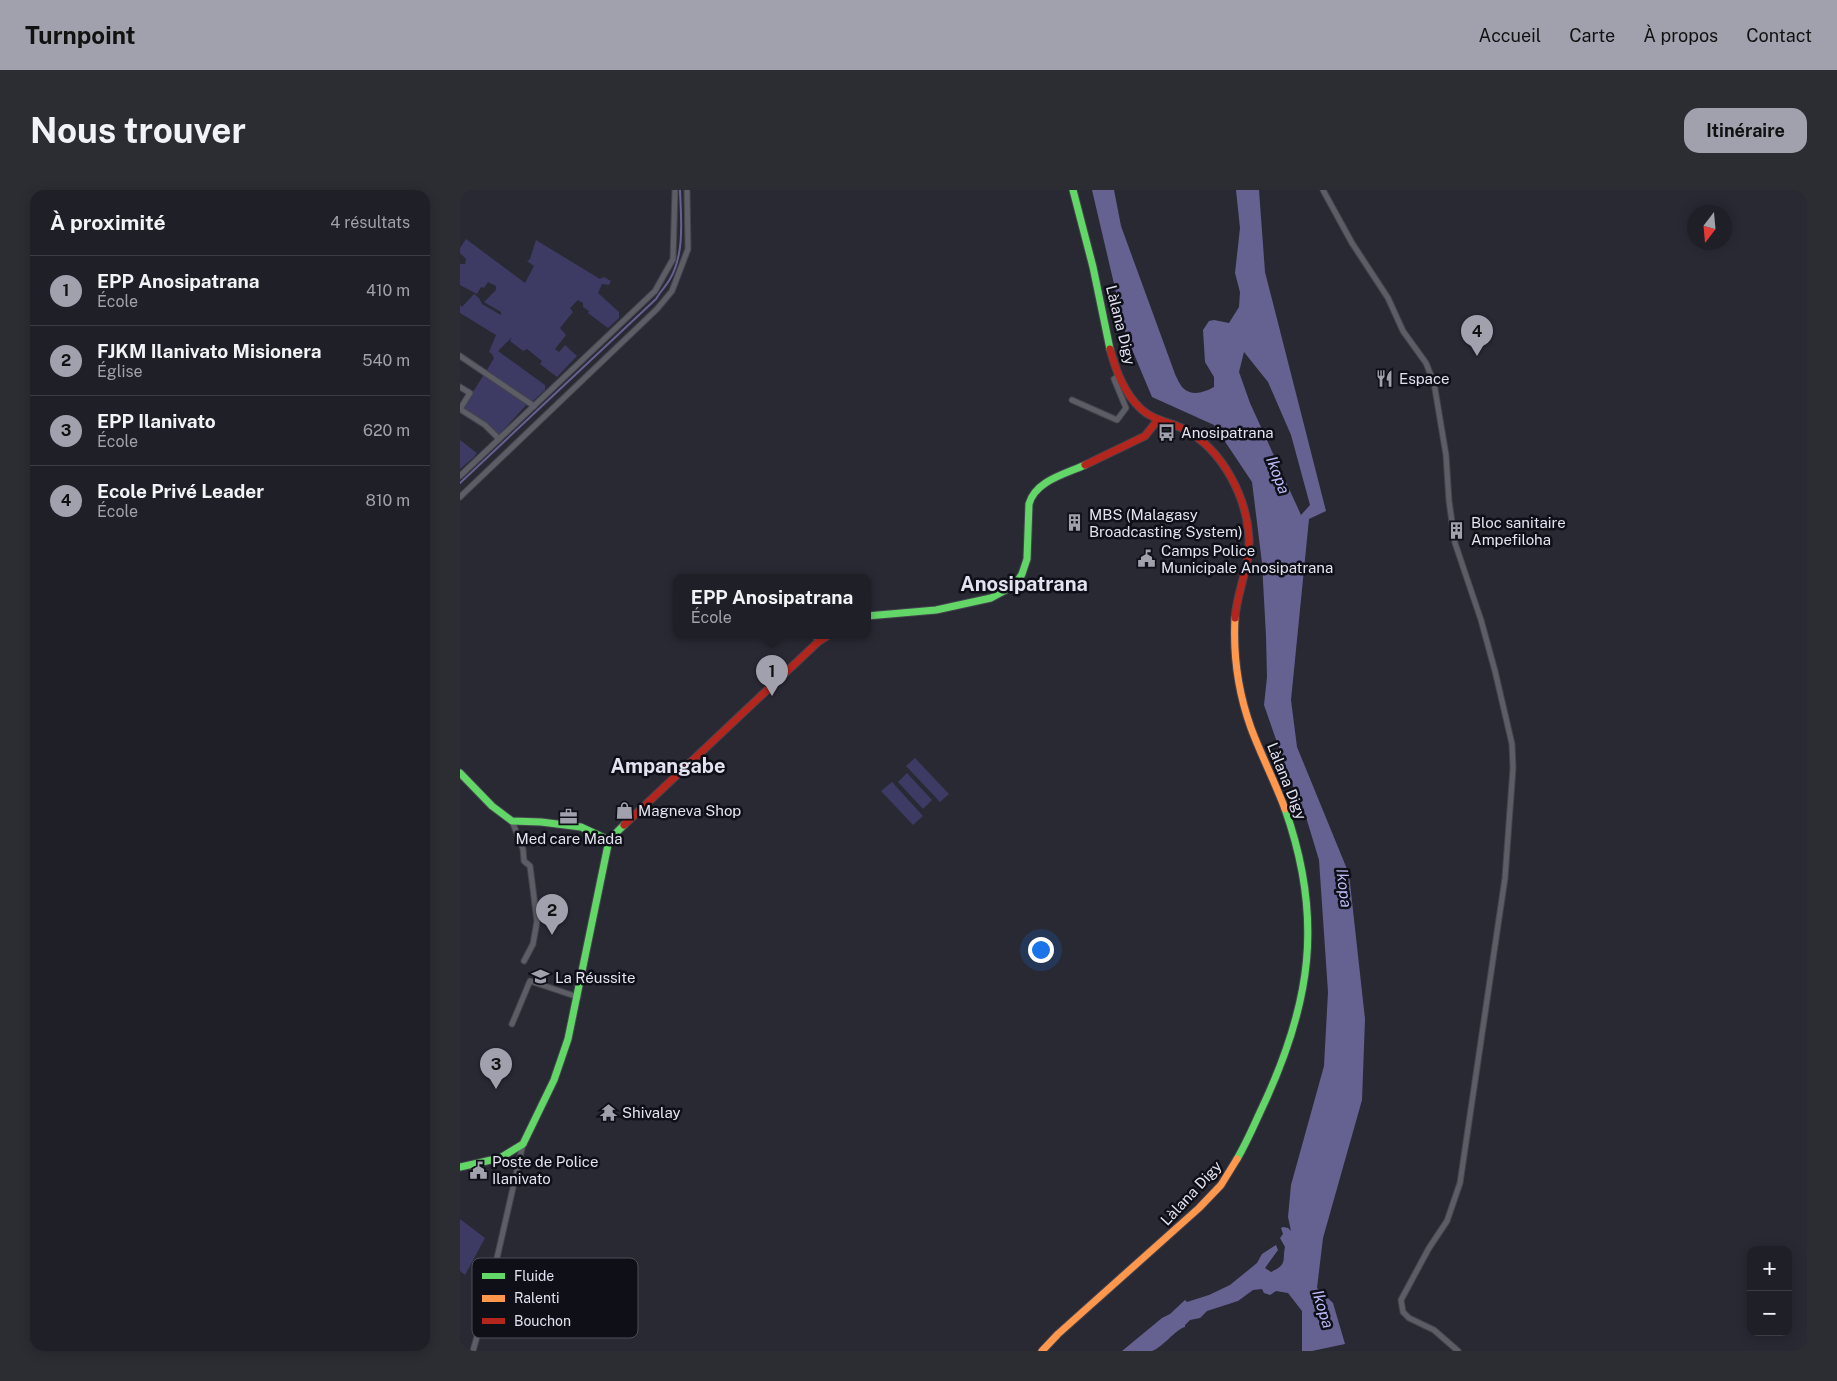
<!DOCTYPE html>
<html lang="fr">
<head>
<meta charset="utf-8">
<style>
  :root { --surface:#1f1f27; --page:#2c2c33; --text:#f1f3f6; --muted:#a1a2a7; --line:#3c3d44; --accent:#a1a1ae }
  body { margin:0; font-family:"Public Sans",sans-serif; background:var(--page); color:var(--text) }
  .controls { position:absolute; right:15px; bottom:15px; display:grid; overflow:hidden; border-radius:10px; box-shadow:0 2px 12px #0003 }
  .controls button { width:45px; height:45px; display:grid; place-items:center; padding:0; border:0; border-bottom:1px solid var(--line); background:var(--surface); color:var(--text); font:25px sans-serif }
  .compass { position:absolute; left:1227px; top:15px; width:45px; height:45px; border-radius:50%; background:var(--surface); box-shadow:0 2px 12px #0003; rotate:196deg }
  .you { position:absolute; left:580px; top:759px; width:18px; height:18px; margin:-12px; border:4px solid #fff; border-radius:50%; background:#1a73e8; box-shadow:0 0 0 8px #1a73e833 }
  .badge { display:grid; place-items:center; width:32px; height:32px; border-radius:50%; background:var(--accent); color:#111; font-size:16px; font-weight:700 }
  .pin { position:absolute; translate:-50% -41px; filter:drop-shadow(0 1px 2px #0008) }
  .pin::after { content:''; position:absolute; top:26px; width:18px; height:15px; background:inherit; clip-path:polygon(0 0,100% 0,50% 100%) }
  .popup { position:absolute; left:213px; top:384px; width:198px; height:65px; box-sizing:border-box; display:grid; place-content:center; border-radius:10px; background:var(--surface); filter:drop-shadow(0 1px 4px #0005); font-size:16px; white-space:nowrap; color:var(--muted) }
  .popup b { font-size:19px; color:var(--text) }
  .popup::after { content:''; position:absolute; left:50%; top:100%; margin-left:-10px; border:10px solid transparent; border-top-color:var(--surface) }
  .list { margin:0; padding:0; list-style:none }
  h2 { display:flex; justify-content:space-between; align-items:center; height:65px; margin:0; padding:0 20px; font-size:21px }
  h2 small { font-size:16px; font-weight:400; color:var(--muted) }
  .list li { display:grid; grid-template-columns:32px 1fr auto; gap:15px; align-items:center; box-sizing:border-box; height:70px; padding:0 20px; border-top:1px solid var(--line) }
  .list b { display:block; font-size:19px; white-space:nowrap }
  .list p { margin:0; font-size:16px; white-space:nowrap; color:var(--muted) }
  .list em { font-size:16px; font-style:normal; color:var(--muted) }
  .map { position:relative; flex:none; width:1347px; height:1161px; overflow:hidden; border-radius:15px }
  header { display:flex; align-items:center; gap:30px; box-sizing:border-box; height:70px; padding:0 25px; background:var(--accent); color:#111 }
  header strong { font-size:24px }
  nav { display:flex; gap:28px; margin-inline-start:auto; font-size:18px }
  .intro { display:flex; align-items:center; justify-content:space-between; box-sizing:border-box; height:120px; padding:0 30px }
  h1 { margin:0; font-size:35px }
  .button { padding:12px 22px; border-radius:15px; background:var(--accent); color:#111; font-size:18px; font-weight:700 }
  main { display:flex; gap:30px; padding:0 30px }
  aside { flex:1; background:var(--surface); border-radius:15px; box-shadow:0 2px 12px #0003 }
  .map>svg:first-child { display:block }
</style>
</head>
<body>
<header>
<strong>Turnpoint</strong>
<nav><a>Accueil</a><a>Carte</a><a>À propos</a><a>Contact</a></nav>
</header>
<div class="intro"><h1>Nous trouver</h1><a class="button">Itinéraire</a></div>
<main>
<aside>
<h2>À proximité<small>4 résultats</small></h2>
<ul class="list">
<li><span class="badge">1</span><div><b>EPP Anosipatrana</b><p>École</p></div><em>410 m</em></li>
<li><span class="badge">2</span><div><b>FJKM Ilanivato Misionera</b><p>Église</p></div><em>540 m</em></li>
<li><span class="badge">3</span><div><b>EPP Ilanivato</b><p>École</p></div><em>620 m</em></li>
<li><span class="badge">4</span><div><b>Ecole Privé Leader</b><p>École</p></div><em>810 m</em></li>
</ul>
</aside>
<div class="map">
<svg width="1347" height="1161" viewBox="0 0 1347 1161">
  <rect width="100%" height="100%" fill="#292934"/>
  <g fill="#3d3a63">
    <path d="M6,49L65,93L74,76L67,71L70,69L76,50L140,89L144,87L151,91L149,95L142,94L138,103L159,122V128L148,138L128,123L129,121L123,117V113L118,110L110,118L113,122L100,138L106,145L95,159L99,162L105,155L117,166L97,187L80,174L82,171L67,159L63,161L50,151L52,147L38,161L85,195V200L73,211H70L27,180L34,168L32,164L29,162L36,145L0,123V115L2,117L14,104L19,108L22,114L41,125V122L24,112L36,100V96L28,92L24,98L21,97L17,104L0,95V74H5L6,69L0,63V58Z"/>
    <path d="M25,183L68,213L38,246L30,235L2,219Z"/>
    <path d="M0,250L17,263L13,268L0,279Z"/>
    <path d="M455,568L489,604L480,612L446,576Z"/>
    <path d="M447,583L472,610L463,619L438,592Z"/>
    <path d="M432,592L463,626L453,635L421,601Z"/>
    <path d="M0,1029L25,1048L5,1085L0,1081Z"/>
  </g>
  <path fill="#656292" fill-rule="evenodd" d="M632,0H654L661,36L715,184C717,188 720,195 723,198C732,207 745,202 754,197V187L745,172L743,140L749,131L754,130L769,133L779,117L780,102L775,83L780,38L776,0H799L805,82L866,321L849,329L831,510L837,557L889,684L905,829L902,910L863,1048L857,1098L873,1113L885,1154L852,1161H842V1121L828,1103L816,1101L810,1105L804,1103L802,1099L793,1100L778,1111L747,1121L740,1128L730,1130L725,1135V1137C716,1139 702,1158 692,1161C683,1161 671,1161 662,1161L702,1128L710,1124L725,1110L727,1112L749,1105L770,1095L797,1073L802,1064L816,1055L818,1060L805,1078L811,1082C828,1074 822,1071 825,1057L820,1048L823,1044L821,1038L823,1037L828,1038L831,1041L828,1027L831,995L864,876L868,802L859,670L846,627L829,587L804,515L807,487L806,446L802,373L792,292L754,235L692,207L666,145ZM784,162L808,192L831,245L850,315L841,325L790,213L779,182Z"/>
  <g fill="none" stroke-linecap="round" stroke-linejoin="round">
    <path stroke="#656292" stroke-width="2" d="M0,293L196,109C200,102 206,96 210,89C225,63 221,29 220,0"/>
    <defs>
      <g id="street">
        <path d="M863,0L892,53L928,108L943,141L966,173L974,193L986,265L989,311L995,353L1021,430L1035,481L1052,554L1053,578L1045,688L1000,993L987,1031L969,1058L941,1110L943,1122L949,1128L974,1140L998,1161"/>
        <path d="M0,166L74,216"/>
        <path d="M0,197L10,203L0,219"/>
        <path d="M612,210L657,230L666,218L654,189L659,186"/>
        <path d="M0,219L25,235L39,249"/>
        <path d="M0,286L195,101L213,69L215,0"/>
        <path d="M0,307L197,119L212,101L228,59L227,0"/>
        <path d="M355,445L358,452"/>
        <path d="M52,631L63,659L64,671L70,676L77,731L73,754L64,771"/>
        <path d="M52,834L70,791L118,807"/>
        <path d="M13,1161L29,1103L63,954"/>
      </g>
      <g id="fast">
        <path d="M613,0L633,77L650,159"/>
        <path d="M407,426L476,420L531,408L555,395L562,384L567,369L569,314C575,291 605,284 625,275"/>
        <path d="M0,583L32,616L52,631L81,632L121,637L149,650"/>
        <path d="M777,969C787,952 794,935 802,918C851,814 864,729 825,619"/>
        <path d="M0,977L40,968L63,954L94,890L108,849L149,650L164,635"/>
      </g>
      <g id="slow">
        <path d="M775,428C773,465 778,502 791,538C801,565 815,592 825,619"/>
        <path d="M582,1161L598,1144L739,1018L761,995L777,969"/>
      </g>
      <g id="jam">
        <path d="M650,159C656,181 664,203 681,219C694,231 711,232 726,240C763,261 787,307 789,349C790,376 777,401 775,428"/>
        <path d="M625,275L685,246L697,231"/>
        <path d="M164,635L358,452L369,445"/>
      </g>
    </defs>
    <use href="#street" stroke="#44444e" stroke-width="7"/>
    <use href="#fast" stroke="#44444e" stroke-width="9"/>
    <use href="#slow" stroke="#44444e" stroke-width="9"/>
    <use href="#jam" stroke="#44444e" stroke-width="9"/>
    <use href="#street" stroke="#5d5d66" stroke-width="5"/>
    <use href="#fast" stroke="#63d668" stroke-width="7"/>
    <use href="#slow" stroke="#ff974d" stroke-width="7"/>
    <use href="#jam" stroke="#b3261e" stroke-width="7"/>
  </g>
  <defs>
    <symbol id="restaurant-bare" viewBox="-9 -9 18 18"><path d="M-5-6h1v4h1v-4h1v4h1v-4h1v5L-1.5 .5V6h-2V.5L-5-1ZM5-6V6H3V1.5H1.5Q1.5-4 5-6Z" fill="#a1a1ae" stroke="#0f0f18" stroke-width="2.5" paint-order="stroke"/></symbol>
    <symbol id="bus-bare" viewBox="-9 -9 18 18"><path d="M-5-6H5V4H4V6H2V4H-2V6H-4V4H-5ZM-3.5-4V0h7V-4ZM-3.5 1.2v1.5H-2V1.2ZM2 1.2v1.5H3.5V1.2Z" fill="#a1a1ae" stroke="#0f0f18" stroke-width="2.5" paint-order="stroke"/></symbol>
    <symbol id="building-bare" viewBox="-9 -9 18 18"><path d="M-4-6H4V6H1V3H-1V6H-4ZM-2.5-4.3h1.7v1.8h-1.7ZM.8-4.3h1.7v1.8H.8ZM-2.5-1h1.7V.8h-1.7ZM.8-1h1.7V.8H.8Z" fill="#a1a1ae" stroke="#0f0f18" stroke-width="2.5" paint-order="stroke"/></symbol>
    <symbol id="civic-bare" viewBox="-9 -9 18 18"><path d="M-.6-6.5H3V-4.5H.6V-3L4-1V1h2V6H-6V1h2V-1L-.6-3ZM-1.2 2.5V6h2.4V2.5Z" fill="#a1a1ae" stroke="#0f0f18" stroke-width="2.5" paint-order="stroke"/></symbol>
    <symbol id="shop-bare" viewBox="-9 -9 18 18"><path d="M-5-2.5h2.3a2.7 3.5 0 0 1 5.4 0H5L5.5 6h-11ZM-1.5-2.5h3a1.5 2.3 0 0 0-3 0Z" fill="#a1a1ae" stroke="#0f0f18" stroke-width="2.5" paint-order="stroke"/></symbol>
    <symbol id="office-bare" viewBox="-9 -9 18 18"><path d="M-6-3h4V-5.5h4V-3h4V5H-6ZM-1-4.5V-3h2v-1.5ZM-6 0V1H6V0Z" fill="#a1a1ae" stroke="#0f0f18" stroke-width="2.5" paint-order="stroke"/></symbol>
    <symbol id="school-bare" viewBox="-9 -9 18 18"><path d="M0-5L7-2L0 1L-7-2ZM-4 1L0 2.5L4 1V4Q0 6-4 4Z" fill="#a1a1ae" stroke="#0f0f18" stroke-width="2.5" paint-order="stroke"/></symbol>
    <symbol id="temple-bare" viewBox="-9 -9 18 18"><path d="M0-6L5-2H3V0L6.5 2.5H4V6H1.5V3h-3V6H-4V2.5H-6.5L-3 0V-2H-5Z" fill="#a1a1ae" stroke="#0f0f18" stroke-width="2.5" paint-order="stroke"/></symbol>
  </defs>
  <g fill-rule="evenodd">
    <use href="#restaurant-bare" x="912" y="176" width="25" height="25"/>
    <use href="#bus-bare" x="694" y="230" width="25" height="25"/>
    <use href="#building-bare" x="602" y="320" width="25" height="25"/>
    <use href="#building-bare" x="984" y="328" width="25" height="25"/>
    <use href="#civic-bare" x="674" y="356" width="25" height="25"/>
    <use href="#shop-bare" x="152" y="608" width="25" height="25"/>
    <use href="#office-bare" x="96" y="614" width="25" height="25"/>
    <use href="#school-bare" x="68" y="774" width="25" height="25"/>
    <use href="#temple-bare" x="136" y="910" width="25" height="25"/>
    <use href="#civic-bare" x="6" y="968" width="25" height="25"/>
  </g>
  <g text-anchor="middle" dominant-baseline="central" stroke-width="5" stroke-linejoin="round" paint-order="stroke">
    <g font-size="15" fill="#e2e2f0" stroke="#0f0f18">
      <text transform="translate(661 135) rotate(76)">Làlana Digy</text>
      <text transform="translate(827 591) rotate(68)">Làlana Digy</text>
      <text transform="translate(731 1003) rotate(-47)">Làlana Digy</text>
    </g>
    <g font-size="15" fill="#e2e2f0" stroke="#0f0f18" text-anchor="start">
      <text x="939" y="188">Espace</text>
      <text x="721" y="242">Anosipatrana</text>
      <text x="629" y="324">MBS (Malagasy<tspan x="629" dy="17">Broadcasting System)</tspan></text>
      <text x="1011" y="332">Bloc sanitaire<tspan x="1011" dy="17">Ampefiloha</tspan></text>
      <text x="701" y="360">Camps Police<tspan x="701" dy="17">Municipale Anosipatrana</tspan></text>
      <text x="178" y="620">Magneva Shop</text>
      <text x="109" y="648" text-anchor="middle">Med care Mada</text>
      <text x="95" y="787">La Réussite</text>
      <text x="162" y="922">Shivalay</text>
      <text x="32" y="971">Poste de Police<tspan x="32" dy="17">Ilanivato</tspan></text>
    </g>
    <g font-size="16" font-style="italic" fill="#bcbaf7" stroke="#0f0f18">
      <text transform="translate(818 285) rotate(69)">Ikopa</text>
      <text transform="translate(884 698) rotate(83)">Ikopa</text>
      <text transform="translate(863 1119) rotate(73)">Ikopa</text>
    </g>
    <g font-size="20" font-weight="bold" fill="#e2e2f0" stroke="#0f0f18">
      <text x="564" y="394">Anosipatrana</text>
      <text x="208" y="576">Ampangabe</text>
    </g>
  </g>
  <rect x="12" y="1068" width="166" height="80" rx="8" fill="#0f0f18" stroke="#4e4e59" stroke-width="1"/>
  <rect x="22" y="1083" width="23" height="6" fill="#63d668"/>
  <rect x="22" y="1105" width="23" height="7" fill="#ff974d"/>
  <rect x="22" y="1128" width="23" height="6" fill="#b3261e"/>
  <g font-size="14" fill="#e2e2f0">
    <text x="54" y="1091">Fluide</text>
    <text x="54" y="1113">Ralenti</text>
    <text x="54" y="1136">Bouchon</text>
  </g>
</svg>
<div class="controls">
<button>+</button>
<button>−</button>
</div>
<svg class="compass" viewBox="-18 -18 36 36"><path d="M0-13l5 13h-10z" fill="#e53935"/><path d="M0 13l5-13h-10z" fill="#a1a2a7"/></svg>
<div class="you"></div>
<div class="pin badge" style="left:312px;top:506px">1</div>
<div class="popup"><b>EPP Anosipatrana</b>École</div>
<div class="pin badge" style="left:92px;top:745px">2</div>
<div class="pin badge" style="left:36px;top:899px">3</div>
<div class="pin badge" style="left:1017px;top:166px">4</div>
</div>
</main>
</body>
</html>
